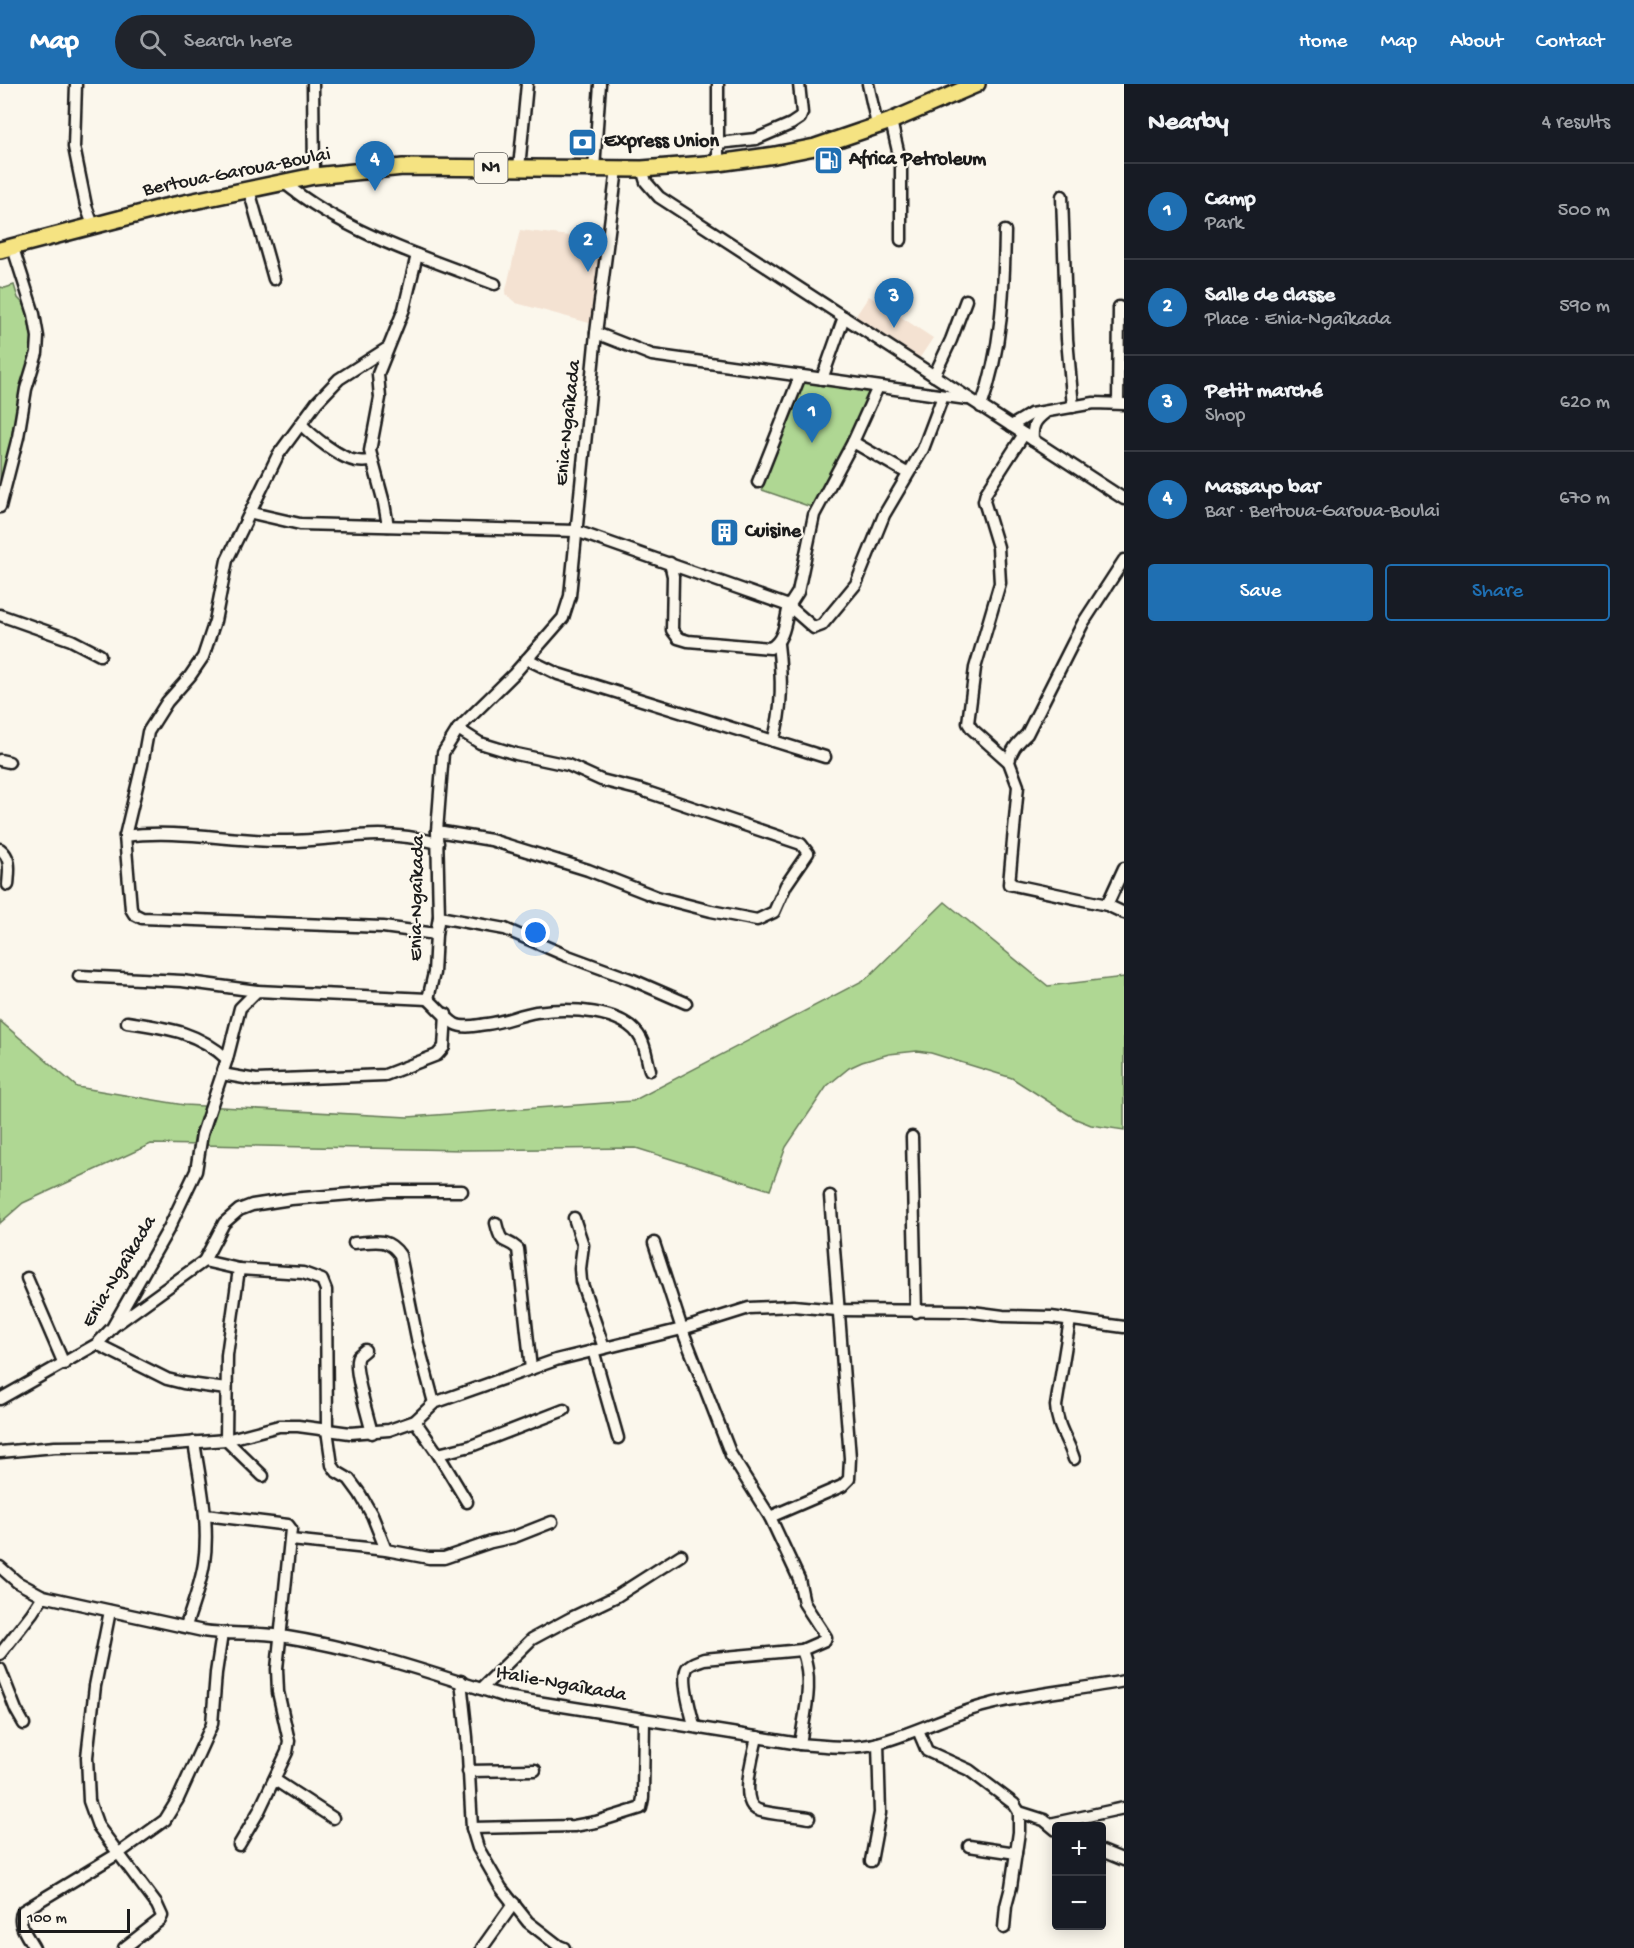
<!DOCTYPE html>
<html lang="en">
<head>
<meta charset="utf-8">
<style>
  :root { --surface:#171b24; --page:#20242c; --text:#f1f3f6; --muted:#9ea1a6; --line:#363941; --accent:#1f6fb2 }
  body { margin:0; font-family:"Gochi Hand",sans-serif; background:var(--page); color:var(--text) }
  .controls { position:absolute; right:18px; bottom:18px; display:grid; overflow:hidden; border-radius:6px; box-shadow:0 3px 15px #0003 }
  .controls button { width:54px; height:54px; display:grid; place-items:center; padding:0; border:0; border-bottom:2px solid var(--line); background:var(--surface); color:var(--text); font:30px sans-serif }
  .scale { position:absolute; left:18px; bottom:15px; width:112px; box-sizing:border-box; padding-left:6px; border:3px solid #1c1c1c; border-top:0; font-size:16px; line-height:21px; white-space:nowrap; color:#1c1c1c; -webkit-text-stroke:4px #fbf7ec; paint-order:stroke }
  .you { position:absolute; left:536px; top:849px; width:21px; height:21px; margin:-15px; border:4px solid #fff; border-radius:50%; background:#1a73e8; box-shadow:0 0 0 9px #1a73e833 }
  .badge { display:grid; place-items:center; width:39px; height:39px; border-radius:50%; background:var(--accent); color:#fff; font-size:20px; font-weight:700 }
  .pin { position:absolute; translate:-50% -50px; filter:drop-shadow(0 2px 3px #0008) }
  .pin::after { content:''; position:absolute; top:32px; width:21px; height:18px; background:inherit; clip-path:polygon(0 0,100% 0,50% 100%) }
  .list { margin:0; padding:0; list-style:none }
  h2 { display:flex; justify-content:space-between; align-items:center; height:78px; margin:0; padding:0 24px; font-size:26px }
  h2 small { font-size:20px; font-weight:400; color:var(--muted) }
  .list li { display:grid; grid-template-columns:39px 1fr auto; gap:18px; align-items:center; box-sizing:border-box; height:96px; padding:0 24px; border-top:2px solid var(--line) }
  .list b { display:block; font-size:22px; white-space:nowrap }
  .list p { margin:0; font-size:20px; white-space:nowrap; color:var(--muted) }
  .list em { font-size:20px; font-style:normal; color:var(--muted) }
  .actions { display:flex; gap:12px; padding:18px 24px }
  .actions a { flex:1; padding:14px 0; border:2px solid var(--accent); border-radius:6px; text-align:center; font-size:21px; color:var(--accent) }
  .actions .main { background:var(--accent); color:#fff }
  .icon { flex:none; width:33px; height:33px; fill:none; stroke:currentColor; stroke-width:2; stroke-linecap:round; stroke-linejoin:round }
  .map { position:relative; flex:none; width:1124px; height:1864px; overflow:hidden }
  header { display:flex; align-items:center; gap:36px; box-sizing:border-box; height:84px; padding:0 30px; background:var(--accent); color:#fff }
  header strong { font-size:28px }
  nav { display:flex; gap:33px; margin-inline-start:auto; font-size:21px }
  .search { width:420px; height:54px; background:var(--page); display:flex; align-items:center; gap:15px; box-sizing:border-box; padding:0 21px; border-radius:33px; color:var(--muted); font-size:22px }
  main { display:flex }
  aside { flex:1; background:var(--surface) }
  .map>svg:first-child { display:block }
</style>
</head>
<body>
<header>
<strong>Map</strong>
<div class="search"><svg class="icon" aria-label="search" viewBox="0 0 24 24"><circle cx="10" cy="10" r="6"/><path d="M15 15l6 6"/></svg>Search here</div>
<nav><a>Home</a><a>Map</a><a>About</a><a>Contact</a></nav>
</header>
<main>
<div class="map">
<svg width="1124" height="1864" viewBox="0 0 1124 1864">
  <rect width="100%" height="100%" fill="#fbf7ec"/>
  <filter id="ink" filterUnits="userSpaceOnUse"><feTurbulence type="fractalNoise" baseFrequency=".0167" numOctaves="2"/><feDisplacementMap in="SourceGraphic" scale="12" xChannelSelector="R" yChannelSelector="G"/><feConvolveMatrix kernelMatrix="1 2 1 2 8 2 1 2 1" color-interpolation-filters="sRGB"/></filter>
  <g filter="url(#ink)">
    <g fill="#f4e2d2">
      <path d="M520,146L578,153L606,154L593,240L516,219L505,210Z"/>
      <path d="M869,212L933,254L919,275L855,233Z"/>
    </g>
    <g fill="#afd793" stroke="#667a58" stroke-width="1.5">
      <path d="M14,201L18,214L31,228L37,253L0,415V203L5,204Z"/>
      <path d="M798,296L873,309L817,425L762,406L761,386Z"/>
      <path d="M945,818L1048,902L1124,893V1046L1091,1041L1076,1035L1012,994L931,969L917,967L889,970L862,978L849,984L827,1002L786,1063L770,1106L636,1064L464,1066L151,1060L23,1119L0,1139V937L77,1003L184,1021L408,1033L633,1017L866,895Z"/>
    </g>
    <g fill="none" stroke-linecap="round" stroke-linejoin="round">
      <defs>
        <g id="minor">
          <path d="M76,0L74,63L86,122L93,141"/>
          <path d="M313,0L314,92"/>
          <path d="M718,0V79"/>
          <path d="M868,0L877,41"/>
          <path d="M891,37L901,80V156"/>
          <path d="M718,59L756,55L791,40L800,34L802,29L799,0"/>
          <path d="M519,84L527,0"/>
          <path d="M594,85L600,0"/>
          <path d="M642,85L646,98L659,113L1124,415"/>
          <path d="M283,98C344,148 422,173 495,200"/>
          <path d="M249,106L274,195"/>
          <path d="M1062,112L1067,255L1073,323"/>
          <path d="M596,249L652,271L967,315"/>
          <path d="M386,265L339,295L317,318L278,371L227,476L215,537L203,573L190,592L167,618L148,648L142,681L125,752L131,825L134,830L142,834L383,843L436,850"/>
          <path d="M934,292L951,256L966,216"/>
          <path d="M822,295L844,233"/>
          <path d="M1118,319L1119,223"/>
          <path d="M981,323C1002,264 1004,208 1005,147"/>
          <path d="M301,340C312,352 341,375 357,377C362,378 367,377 372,377"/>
          <path d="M1011,342L1031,330L1094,319L1124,320"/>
          <path d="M1024,350L986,409L984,417L998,463L1000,499L975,584L968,639L972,645L1009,678L1018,702L1009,800L1107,821L1124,829"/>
          <path d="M1033,356C1032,343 1034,337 1045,329"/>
          <path d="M853,358L907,389"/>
          <path d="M758,398L800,292"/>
          <path d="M0,423L18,353L26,305L37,269L38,253L34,230L13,164"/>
          <path d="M252,429L300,440L576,447L789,522L798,508L814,431L853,358L878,303"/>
          <path d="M388,442L384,419L370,367L380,314L378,290L404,225L417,171"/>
          <path d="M670,479L673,492L672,546L678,554L688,557L770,564C785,556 785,537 789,522L814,544L822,541L856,500L884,431L923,365L943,312"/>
          <path d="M0,531L71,556L100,571"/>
          <path d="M527,575L558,590L825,673"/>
          <path d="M773,657C783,625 782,593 778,560"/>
          <path d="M0,676L9,678"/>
          <path d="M1009,678C1011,665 1018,659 1027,650L1083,539L1124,476"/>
          <path d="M437,747L491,756L588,786L657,813L711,827L757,836L774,828L786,801L808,769L801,760L641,706L601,696L568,681L516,670L480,659L458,645"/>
          <path d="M125,752C177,745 230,757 282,757C315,758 347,751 379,751C399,751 419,754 438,759"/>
          <path d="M0,765C12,774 9,787 8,801"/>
          <path d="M1107,821L1124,784"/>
          <path d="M439,833L505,845L565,871L633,896L686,919"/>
          <path d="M79,892L182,897L257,907"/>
          <path d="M428,915C435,921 448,936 455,940C464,945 478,941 487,940C504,938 519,931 536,928C566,924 625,924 641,955C646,964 647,977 650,986"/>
          <path d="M127,938C166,944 197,947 227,975"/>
          <path d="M222,990L256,996L385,991L437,971L444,963L446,930"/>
          <path d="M912,1053L916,1228"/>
          <path d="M574,1134L583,1161L580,1185L581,1197L604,1264"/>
          <path d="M496,1139C502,1164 504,1152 518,1165L531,1285"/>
          <path d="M354,1159C374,1158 387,1152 400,1171L418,1259L434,1319"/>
          <path d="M654,1159L682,1245L731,1371L770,1433L799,1495L804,1519L826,1553L825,1556L802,1566L704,1575C699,1577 690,1579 687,1584C681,1595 691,1629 694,1641"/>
          <path d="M204,1177L239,1185L303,1189L322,1196L326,1206L327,1346L332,1381L337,1388L349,1395L360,1410L372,1431L386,1466"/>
          <path d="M239,1185L227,1271L226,1356L263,1392"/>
          <path d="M27,1194L64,1280"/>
          <path d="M1070,1236L1056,1322C1057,1344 1068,1355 1074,1375"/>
          <path d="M114,1242L204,1177L224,1139L239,1126L252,1121L291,1115L387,1107H462"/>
          <path d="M97,1260L167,1295L183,1299L226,1305"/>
          <path d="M365,1266C363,1268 360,1270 358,1272C352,1282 369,1336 372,1349"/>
          <path d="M593,1266L618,1354"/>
          <path d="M0,1315L97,1260L112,1244L169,1144L196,1087L202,1050L227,975L240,924L257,907L428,915L434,889L436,850L439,833L437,747L443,669L458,645L514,590L563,534L570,512L596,249L617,85"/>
          <path d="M415,1337L438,1370L467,1418"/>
          <path d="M0,1368L55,1363L147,1362L226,1356L279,1342H298L350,1349L389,1346L415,1337L434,1319L556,1276L682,1245L749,1224L793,1222L837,1226L965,1227L1003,1232L1051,1233L1124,1243"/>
          <path d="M438,1370L471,1362L564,1326"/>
          <path d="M205,1431L288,1441L291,1445L277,1585L278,1608L289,1657L287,1668L259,1727L239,1761"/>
          <path d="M770,1433L842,1402L849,1395L850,1374L830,1112"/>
          <path d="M291,1456L386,1466L429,1474H444L491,1458L514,1453L552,1438"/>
          <path d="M0,1483L17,1498L43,1512L203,1547C229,1551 255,1548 281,1552C358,1564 432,1589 506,1613L800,1660C826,1662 852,1666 878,1659C916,1649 950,1630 987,1621C1032,1609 1079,1606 1124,1597"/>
          <path d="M110,1527L95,1602L87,1673L89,1717L98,1742L157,1821L162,1832L160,1836L124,1864"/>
          <path d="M186,1542C192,1522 201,1500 204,1479C210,1439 200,1397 194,1358"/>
          <path d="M0,1570L32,1529L43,1512"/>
          <path d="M0,1585L16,1626L24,1640"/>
          <path d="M461,1597L467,1653L472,1744L478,1764L501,1804L528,1838L559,1862L564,1864"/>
          <path d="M481,1605L532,1555L571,1534L617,1512L681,1471"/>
          <path d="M918,1646L927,1667L969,1686L1014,1720L1019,1728V1748L1011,1803L1006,1822L1004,1844"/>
          <path d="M757,1653C754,1669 738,1719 758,1726C771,1731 794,1731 809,1734"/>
          <path d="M800,1660C805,1628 814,1597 802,1566"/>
          <path d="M468,1687L535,1686"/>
          <path d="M275,1696L333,1734"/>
          <path d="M1019,1728L1044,1736L1056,1746"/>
          <path d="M1050,1740L1124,1724"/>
          <path d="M472,1744L574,1742L596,1738L641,1724L643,1714L644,1635"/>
          <path d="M969,1762L1016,1769"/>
          <path d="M1102,1767L1124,1776"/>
          <path d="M871,1777L880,1729L878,1659"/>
          <path d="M34,1864C28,1853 16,1839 23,1827L119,1769L165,1736L178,1715L212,1640L216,1589L222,1550"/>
          <path d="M482,1864L514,1819"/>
        </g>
        <path id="highway" d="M0,166L165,123L314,92L403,83L642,85L718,79L775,71L815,63L891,37L977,0"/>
      </defs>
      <use href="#minor" stroke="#1c1c1c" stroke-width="15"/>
      <use href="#highway" stroke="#1c1c1c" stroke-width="20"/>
      <use href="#minor" stroke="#fbf7ec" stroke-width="10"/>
      <use href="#highway" stroke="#f5e382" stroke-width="15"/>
    </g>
  </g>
  <defs>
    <symbol id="bank-square" viewBox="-11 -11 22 22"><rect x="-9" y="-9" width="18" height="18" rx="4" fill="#1f6fb2" stroke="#fbf7ec"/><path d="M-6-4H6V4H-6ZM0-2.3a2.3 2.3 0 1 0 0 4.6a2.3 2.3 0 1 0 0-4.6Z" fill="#fff"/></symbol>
    <symbol id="fuel-square" viewBox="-11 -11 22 22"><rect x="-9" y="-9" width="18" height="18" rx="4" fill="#1f6fb2" stroke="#fbf7ec"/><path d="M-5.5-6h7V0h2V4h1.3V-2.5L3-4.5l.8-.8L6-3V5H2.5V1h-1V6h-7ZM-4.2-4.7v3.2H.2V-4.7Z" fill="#fff"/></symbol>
    <symbol id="building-square" viewBox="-11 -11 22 22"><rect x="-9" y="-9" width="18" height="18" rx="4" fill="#1f6fb2" stroke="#fbf7ec"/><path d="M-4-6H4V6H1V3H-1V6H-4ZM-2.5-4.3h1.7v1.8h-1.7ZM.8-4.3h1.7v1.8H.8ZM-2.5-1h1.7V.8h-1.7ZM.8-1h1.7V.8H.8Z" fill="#fff"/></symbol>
  </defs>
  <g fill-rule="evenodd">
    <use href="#bank-square" x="566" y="42" width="33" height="33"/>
    <use href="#fuel-square" x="812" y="60" width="33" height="33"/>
    <use href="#building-square" x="708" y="432" width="33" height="33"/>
  </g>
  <g text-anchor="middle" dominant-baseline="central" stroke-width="4.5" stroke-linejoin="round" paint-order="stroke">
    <rect fill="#fbf7ec" stroke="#5f5e5a" stroke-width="1.5" x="474.5" y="69" width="33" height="30" rx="4.5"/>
    <g font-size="18" font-weight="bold" fill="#1c1c1c">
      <text x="491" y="84">N1</text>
    </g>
    <g font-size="20" font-weight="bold" fill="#1c1c1c" stroke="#fbf7ec" text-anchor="start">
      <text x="604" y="58">Express Union</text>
      <text x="849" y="76">Africa Petroleum</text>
      <text x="745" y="448">Cuisine</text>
    </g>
    <g font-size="20" fill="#1c1c1c" stroke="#fbf7ec">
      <text transform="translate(237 89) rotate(-11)">Bertoua-Garoua-Boulai</text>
      <text transform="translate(569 339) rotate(-84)">Enia-Ngaîkada</text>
      <text transform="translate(418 814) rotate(-89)">Enia-Ngaîkada</text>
      <text transform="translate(120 1188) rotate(-59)">Enia-Ngaîkada</text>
      <text transform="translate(561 1601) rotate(10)">Italie-Ngaîkada</text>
    </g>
  </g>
</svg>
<div class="controls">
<button>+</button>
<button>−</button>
</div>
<div class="scale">100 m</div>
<div class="you"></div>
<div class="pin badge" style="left:812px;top:359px">1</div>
<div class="pin badge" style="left:588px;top:188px">2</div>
<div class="pin badge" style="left:894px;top:244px">3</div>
<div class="pin badge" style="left:375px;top:107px">4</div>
</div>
<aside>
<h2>Nearby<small>4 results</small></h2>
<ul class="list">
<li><span class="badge">1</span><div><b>Camp</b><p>Park</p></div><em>500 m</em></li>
<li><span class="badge">2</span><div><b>Salle de classe</b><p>Place · Enia-Ngaîkada</p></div><em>590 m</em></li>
<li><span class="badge">3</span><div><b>Petit marché</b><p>Shop</p></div><em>620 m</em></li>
<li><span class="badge">4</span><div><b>Massayo bar</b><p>Bar · Bertoua-Garoua-Boulai</p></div><em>670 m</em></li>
</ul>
<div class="actions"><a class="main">Save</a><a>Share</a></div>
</aside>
</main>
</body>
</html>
